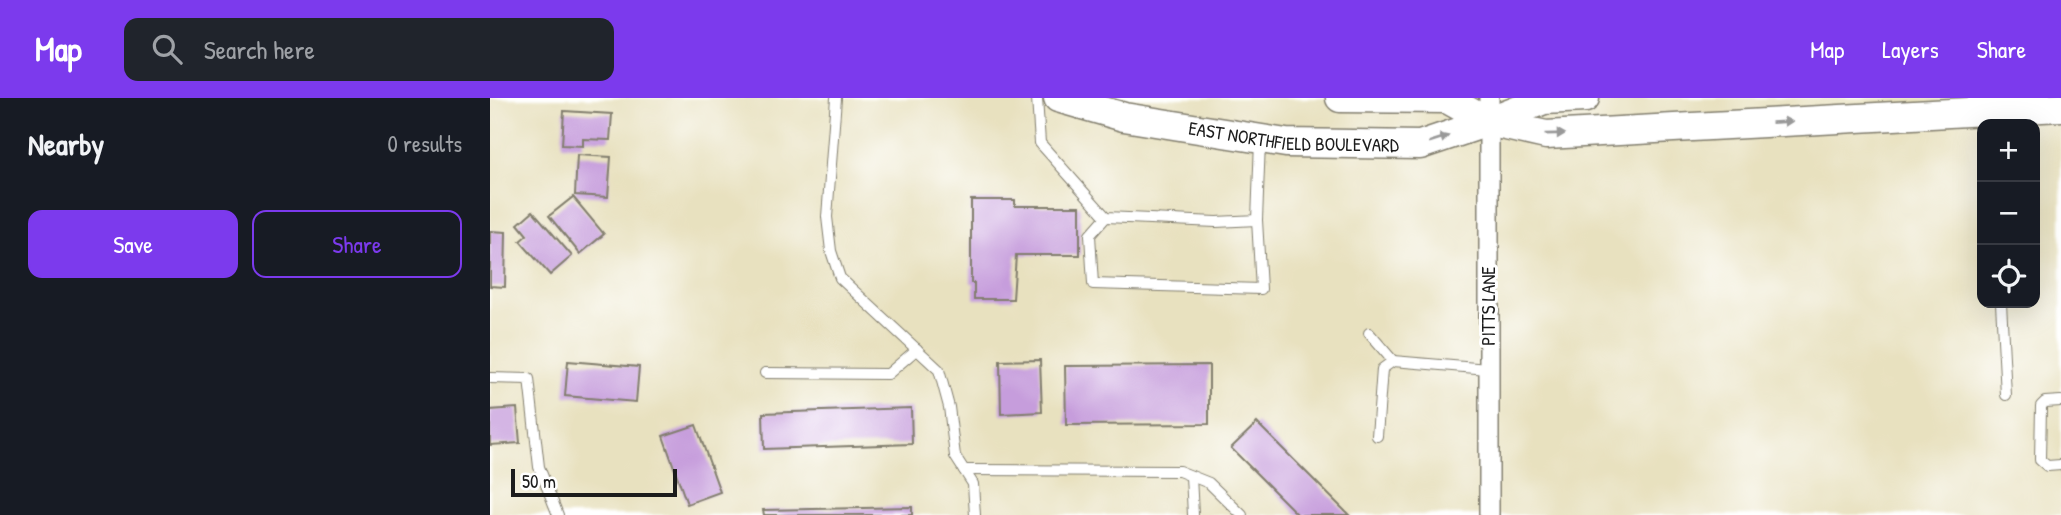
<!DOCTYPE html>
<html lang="en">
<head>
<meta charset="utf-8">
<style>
  :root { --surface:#171b24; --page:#20242c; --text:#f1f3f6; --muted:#9ea1a6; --line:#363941; --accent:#7c3aed }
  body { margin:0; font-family:"Patrick Hand",sans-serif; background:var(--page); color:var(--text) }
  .controls { position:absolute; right:21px; top:21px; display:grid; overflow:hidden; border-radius:14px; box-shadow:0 7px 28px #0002 }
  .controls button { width:63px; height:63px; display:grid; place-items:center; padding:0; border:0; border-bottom:2px solid var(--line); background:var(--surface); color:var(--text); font:35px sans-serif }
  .scale { position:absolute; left:21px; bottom:18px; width:166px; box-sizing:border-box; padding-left:7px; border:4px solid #1c1c1c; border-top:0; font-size:19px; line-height:24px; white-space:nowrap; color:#1c1c1c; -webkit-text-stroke:5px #fff; paint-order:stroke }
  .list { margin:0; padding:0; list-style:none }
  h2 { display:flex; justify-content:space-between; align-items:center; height:91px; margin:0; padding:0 28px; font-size:30px }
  h2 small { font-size:23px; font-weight:400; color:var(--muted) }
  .actions { display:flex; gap:14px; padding:21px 28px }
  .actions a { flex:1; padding:16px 0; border:2px solid var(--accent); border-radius:14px; text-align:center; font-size:24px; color:var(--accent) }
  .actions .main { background:var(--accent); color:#fff }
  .icon { flex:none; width:38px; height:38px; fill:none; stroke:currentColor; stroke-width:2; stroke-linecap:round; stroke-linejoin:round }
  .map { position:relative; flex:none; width:1571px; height:417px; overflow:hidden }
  header { display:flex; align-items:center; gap:42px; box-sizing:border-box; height:98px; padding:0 35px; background:var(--accent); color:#fff }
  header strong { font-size:33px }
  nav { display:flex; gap:38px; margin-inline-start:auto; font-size:24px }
  .search { width:490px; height:63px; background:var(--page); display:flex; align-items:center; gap:18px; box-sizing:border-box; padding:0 24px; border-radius:14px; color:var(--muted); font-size:26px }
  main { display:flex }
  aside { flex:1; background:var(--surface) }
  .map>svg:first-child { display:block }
</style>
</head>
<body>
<header>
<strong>Map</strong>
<div class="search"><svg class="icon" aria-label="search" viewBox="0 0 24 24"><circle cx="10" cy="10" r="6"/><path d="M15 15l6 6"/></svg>Search here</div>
<nav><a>Map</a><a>Layers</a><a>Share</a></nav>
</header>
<main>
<aside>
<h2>Nearby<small>0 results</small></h2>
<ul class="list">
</ul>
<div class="actions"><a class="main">Save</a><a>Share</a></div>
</aside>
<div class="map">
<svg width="1571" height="417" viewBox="0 0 1571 417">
  <rect width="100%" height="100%" fill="#fff"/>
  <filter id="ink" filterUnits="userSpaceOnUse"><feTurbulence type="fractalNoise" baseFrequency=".0143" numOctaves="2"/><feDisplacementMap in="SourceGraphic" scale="14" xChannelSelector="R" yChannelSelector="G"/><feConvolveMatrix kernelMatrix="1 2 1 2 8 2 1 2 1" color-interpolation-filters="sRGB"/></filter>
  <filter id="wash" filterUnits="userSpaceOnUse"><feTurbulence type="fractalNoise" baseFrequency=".00686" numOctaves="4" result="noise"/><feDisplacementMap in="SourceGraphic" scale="28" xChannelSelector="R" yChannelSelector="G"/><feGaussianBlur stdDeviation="1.57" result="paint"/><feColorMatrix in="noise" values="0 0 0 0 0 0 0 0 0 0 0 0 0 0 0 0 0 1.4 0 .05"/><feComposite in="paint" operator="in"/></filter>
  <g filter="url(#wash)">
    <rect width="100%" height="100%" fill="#e8e1bf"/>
    <g id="blocks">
      <g fill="#c69ddc">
        <path d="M74,13L122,16L120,42L93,41V48L72,47Z"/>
        <path d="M87,57L121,59L118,99L85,97Z"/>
        <path d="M83,99L114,136L90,156L59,118Z"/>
        <path d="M481,102H525V108H590V157H526L523,201H484V185H481Z"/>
        <path d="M43,113L82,158L60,177L30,143L37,137L28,126Z"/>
        <path d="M0,133L16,134L15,189L0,188Z"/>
        <path d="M550,262L552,314L511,316L510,263Z"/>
        <path d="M78,263L149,269L146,304L75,298Z"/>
        <path d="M719,267V326L576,327L575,268Z"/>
        <path d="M27,310L30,345L0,347V312Z"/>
        <path d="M421,310L422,346L274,351L273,315Z"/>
        <path d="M767,325L859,417H808L741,350Z"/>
        <path d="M206,327L230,394L197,406L173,338Z"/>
        <path d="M422,409V417H274L273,412Z"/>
      </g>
    </g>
  </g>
  <g filter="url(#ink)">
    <use href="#blocks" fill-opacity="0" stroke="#827e6e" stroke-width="2"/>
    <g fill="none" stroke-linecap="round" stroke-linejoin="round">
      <defs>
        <g id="service">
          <path d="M346,0L337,119L341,153L350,180L449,272L459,309L465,358L483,386L485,417"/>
          <path d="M547,0L550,45L616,119L726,124L767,122L770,43"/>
          <path d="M616,119L600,137L603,186L771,191L767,122"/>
          <path d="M1511,205L1516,297"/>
          <path d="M879,235L903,263"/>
          <path d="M275,275L398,276L427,251"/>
          <path d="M0,280L39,281L49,369L68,417"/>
          <path d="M1571,303L1555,304L1551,308L1550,362L1557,368L1571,367"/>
          <path d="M887,338L892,271L903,263L998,271"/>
          <path d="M474,372L689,373L719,385L752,417"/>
          <path d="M701,378L703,417"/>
        </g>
        <path id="minor" d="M999,0V417"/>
        <g id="secondary">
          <path id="s1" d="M568,0L634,19L796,45L930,47L998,24L1054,2L1095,0"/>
          <path d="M850,0L957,1L998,24L1056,37L1571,9"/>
        </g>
      </defs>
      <use href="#service" stroke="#827e6e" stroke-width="12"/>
      <use href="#minor" stroke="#827e6e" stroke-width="22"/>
      <use href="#secondary" stroke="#827e6e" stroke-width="31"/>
      <use href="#service" stroke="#fff" stroke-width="10"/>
      <use href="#minor" stroke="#fff" stroke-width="19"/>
      <use href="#secondary" stroke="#fff" stroke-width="28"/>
    </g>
    <defs><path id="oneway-solid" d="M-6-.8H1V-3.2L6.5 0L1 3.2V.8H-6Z" transform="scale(1.75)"/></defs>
    <g fill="#999">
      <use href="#oneway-solid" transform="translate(1292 24) rotate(-3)"/>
      <use href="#oneway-solid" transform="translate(1065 36) rotate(-1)"/>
      <use href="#oneway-solid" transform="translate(949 41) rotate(-18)"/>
    </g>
  </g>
  <g text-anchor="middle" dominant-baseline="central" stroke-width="6" stroke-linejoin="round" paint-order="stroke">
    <g font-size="19" fill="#1c1c1c" stroke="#fff">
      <text stroke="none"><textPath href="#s1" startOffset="240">EAST NORTHFIELD BOULEVARD</textPath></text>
      <text transform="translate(998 208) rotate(-90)">PITTS LANE</text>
    </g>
  </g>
</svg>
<div class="controls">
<button>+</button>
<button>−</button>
<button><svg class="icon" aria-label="locate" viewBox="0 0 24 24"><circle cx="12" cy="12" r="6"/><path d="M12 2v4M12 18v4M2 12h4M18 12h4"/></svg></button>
</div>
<div class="scale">50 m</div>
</div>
</main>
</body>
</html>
